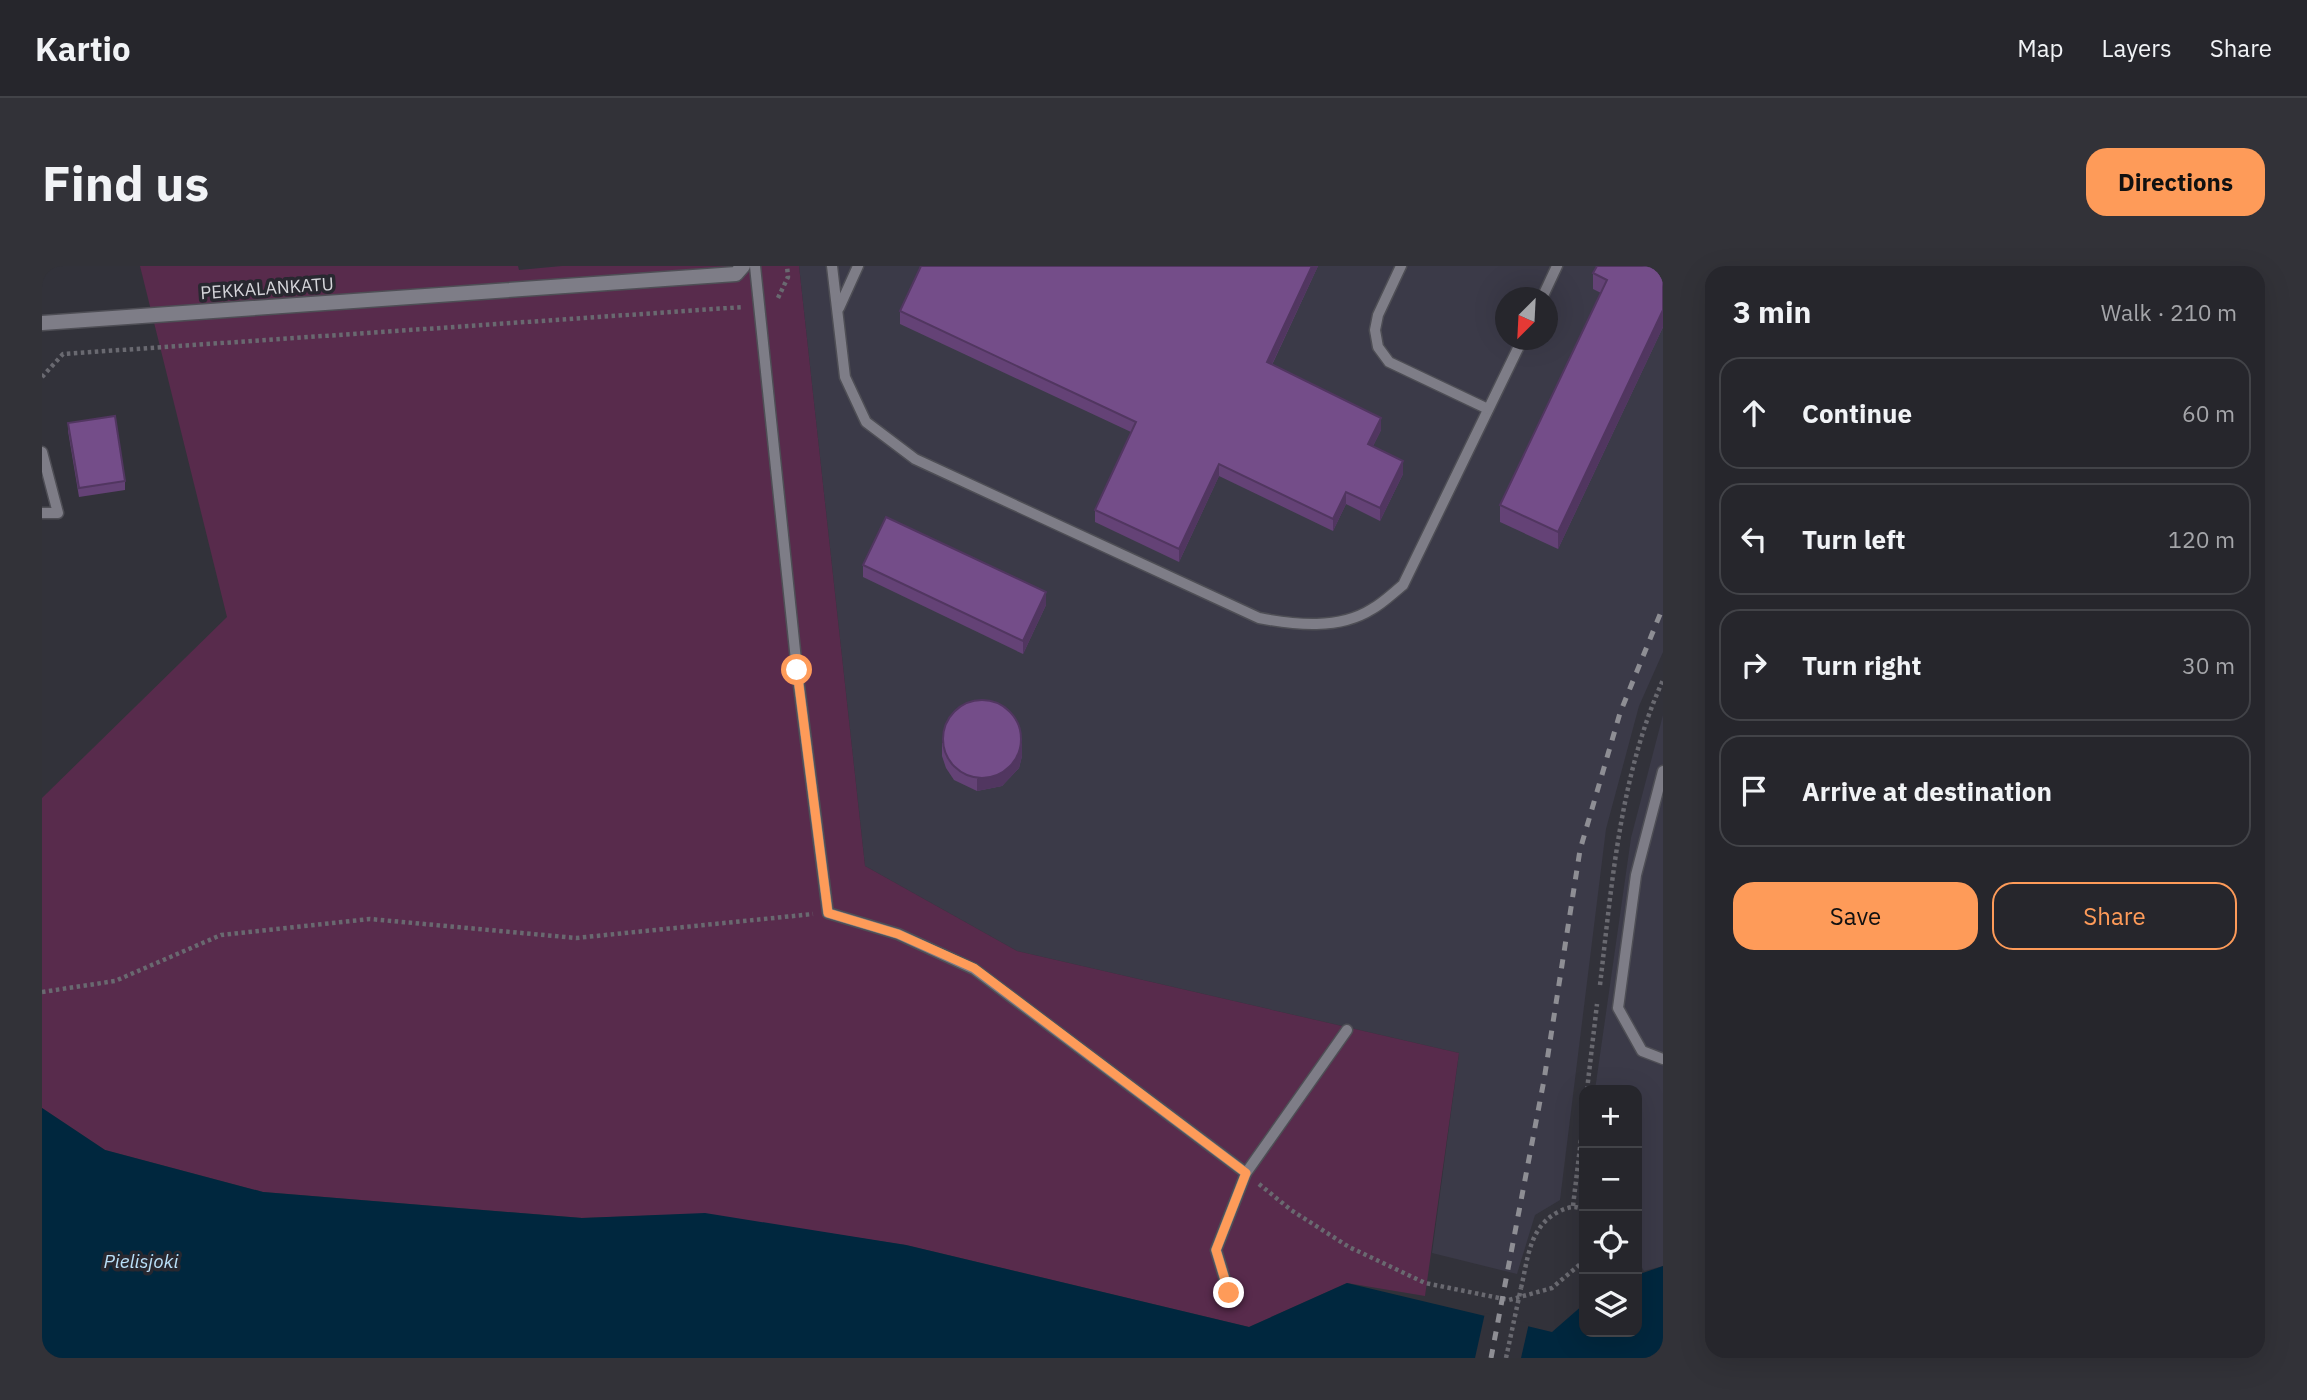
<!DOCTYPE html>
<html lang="en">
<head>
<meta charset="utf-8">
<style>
  :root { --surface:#26262c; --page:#323238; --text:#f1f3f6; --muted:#a4a5a9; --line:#424348; --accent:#fe9b59 }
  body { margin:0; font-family:"IBM Plex Sans",sans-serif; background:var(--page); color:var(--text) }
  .controls { position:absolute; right:21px; bottom:21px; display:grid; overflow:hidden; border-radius:14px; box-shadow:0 7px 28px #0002 }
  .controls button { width:63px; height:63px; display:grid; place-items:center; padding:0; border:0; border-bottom:2px solid var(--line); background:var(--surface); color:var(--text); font:35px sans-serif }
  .compass { position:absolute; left:1453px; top:21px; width:63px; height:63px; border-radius:50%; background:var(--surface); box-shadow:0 7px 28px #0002; rotate:204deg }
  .stop { position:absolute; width:21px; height:21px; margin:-16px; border:5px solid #fe9b59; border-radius:50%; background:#fff }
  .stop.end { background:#fe9b59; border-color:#fff; box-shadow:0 2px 7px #0008 }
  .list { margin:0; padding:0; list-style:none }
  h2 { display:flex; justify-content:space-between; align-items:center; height:91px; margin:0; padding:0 28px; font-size:30px }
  h2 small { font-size:23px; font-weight:400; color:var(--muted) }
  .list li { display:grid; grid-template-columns:46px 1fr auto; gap:21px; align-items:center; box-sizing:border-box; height:112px; margin:0 14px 14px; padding:0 14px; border:2px solid var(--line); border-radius:21px }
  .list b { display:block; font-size:26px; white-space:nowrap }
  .list em { font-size:23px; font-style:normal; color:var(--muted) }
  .actions { display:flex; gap:14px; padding:21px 28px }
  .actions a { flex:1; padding:16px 0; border:2px solid var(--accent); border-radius:21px; text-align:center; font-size:24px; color:var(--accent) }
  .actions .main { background:var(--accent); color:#111 }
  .icon { flex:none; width:38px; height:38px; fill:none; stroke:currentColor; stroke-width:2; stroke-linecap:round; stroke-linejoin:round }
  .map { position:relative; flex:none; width:1621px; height:1092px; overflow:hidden; border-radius:21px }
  header { display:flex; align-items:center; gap:42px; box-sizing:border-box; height:98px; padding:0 35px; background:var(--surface); border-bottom:2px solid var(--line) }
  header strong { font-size:33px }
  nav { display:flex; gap:38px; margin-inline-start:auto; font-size:24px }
  .intro { display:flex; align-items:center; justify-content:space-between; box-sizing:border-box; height:168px; padding:0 42px }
  h1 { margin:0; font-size:49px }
  .button { padding:18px 32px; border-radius:21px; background:var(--accent); color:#111; font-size:24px; font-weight:700 }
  main { display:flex; gap:42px; padding:0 42px }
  aside { flex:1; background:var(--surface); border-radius:21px; box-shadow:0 7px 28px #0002 }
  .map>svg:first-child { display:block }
</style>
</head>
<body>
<header>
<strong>Kartio</strong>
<nav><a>Map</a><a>Layers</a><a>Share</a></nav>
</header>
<div class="intro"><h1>Find us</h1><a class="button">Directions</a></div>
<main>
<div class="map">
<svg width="1621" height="1092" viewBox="0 0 1621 1092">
  <rect width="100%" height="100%" fill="#32323a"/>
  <g fill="#3b3a48" fill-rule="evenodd">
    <path d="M757,0H1621V386L1597,440L1564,563L1518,934L1493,949L1475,1008L1390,987L1417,787L975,685L823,600ZM1464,32H1506V74H1464Z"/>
    <path d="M1621,449V1000L1602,1005L1595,993V824H1553L1589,572Z"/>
  </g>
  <path fill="#582b4c" d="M98,0H476L477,4L520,0H757L823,600L975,685L1417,787L1383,1030L1305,1017L1207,1061L864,979L658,948L540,952L221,926L63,884L0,842V532L185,351Z"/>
  <path fill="#00273e" d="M0,842L63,884L221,926L540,952L663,947L864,979L1207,1061L1305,1017L1510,1066L1542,1038V1066H1595V1009L1621,1000V1092H0Z"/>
  <path fill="#32323a" d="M1443,1047L1487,1057L1479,1092H1433Z"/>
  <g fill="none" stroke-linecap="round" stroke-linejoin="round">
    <defs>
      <g id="lane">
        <path d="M713,0L755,404L786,647L856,668L932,703L1204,907"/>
        <path d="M790,0L803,111L824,156L873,193L1217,352C1253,359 1297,364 1330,343C1341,337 1351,327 1361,319L1480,74"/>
        <path d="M1359,0L1336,49L1333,64L1336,81L1347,96L1446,143"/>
        <path d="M1500,32L1515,0"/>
        <path d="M797,42L816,0"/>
        <path d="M0,186L16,247H0"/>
        <path d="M1621,505L1594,609L1576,742L1600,785L1621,793"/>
        <path d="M1187,1027L1174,984L1204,907L1305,764"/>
      </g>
      <path id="street" d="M0,57L694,8L701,0"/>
    </defs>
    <use href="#lane" stroke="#4e4e55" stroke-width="13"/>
    <use href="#street" stroke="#4e4e55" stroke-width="17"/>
    <g stroke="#696970" stroke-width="4.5" stroke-dasharray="3.5 3.5" stroke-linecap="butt">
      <path d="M736,32L746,11L745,0"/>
      <path d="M0,111L21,88L701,41"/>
      <path d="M1558,719C1570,617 1578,509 1621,414"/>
      <path d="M0,726L73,715L179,669L328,653L534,672L771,648"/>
      <path d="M1545,824L1555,738"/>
      <path d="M1217,918L1249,944L1307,981L1383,1017L1467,1034L1510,1022L1542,995"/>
      <path d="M1531,940L1542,848"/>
      <path d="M1479,1022C1486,993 1487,961 1516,946C1526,941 1533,939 1542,944"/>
    </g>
    <use href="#lane" stroke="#7e7d87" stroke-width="10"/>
    <use href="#street" stroke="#7e7d87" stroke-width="14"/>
    <path stroke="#8e8e94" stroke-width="5" stroke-dasharray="9 9" stroke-linecap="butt" d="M1449,1092L1502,814L1538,584L1578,447L1621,341"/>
    <path stroke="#696970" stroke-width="4.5" stroke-dasharray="3.5 3.5" stroke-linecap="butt" d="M1464,1092L1479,1022"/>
  </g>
  <g fill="#644276">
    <path d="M879,0H1276L1230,99L1339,164L1331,180L1361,208L1338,255L1304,238L1291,265L1177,210L1137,296L1053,256V244L1089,166L858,58V45Z"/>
    <path d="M1621,0V61L1516,283L1458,256V239L1559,27L1551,23V7Z"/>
    <path d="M26,157L83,215V224L37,231L26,165Z"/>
    <path d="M821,299L1004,339L981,388L821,311Z"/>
    <path d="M900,477L980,490L977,502L960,520L935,525L912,514L904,502L900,490Z"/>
  </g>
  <g fill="#513660">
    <path d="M1270,0H1276L1225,109V96Z"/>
    <path d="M1621,44V61L1516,283V266Z"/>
    <path d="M1339,152V164L1326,190V178Z"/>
    <path d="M1361,195V208L1338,255V242Z"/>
    <path d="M1177,198V210L1137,296V283Z"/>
    <path d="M1304,226V238L1291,265V253Z"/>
    <path d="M1004,326V339L981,388V375Z"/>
    <path d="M980,477V490L977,502L960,520L935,525V513Z"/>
  </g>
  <g fill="#744d89" stroke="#513660" stroke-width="2">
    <path d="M879,0H1270L1225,96L1339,152L1326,178L1361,195L1338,242L1304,226L1291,253L1177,198L1137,283L1053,244L1094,156L858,45Z"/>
    <path d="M1555,0H1621V44L1516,266L1458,239L1565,14L1551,7Z"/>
    <path d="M73,150L83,215L37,222L26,157Z"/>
    <path d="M844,251L1004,326L981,375L821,299Z"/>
    <circle cx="940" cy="473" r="39"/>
  </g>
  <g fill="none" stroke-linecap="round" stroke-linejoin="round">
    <path stroke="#fe9b59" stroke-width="9" d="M755,404L786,647L856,668L932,702L1204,907L1174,984L1187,1027"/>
  </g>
  <g text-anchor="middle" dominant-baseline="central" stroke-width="7" stroke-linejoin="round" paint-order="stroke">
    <g font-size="18" fill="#d5d5da" stroke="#282830">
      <text transform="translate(225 22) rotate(-4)">PEKKALANKATU</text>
    </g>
    <g font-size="19" font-style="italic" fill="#bae0f9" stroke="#282830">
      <text x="99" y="995">Pielisjoki</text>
    </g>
  </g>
</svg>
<div class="controls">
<button>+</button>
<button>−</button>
<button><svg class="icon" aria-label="locate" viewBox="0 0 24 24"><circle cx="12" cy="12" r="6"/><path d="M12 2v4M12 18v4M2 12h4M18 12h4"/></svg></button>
<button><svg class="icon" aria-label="layers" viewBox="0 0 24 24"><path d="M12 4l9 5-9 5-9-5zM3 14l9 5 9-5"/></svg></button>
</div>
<svg class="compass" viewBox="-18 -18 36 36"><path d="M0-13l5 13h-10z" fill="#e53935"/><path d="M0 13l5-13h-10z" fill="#a4a5a9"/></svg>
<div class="stop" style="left:755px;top:404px"></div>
<div class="stop end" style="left:1187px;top:1027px"></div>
</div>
<aside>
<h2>3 min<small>Walk · 210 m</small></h2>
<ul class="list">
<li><svg class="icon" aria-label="ahead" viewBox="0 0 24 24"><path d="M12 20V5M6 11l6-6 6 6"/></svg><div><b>Continue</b></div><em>60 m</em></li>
<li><svg class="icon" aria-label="left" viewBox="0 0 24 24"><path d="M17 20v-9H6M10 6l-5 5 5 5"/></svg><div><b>Turn left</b></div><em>120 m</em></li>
<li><svg class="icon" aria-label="right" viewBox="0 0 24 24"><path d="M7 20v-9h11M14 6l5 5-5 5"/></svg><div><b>Turn right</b></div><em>30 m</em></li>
<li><svg class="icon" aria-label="arrive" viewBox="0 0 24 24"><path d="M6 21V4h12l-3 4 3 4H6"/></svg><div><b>Arrive at destination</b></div></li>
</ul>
<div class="actions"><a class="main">Save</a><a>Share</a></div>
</aside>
</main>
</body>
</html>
